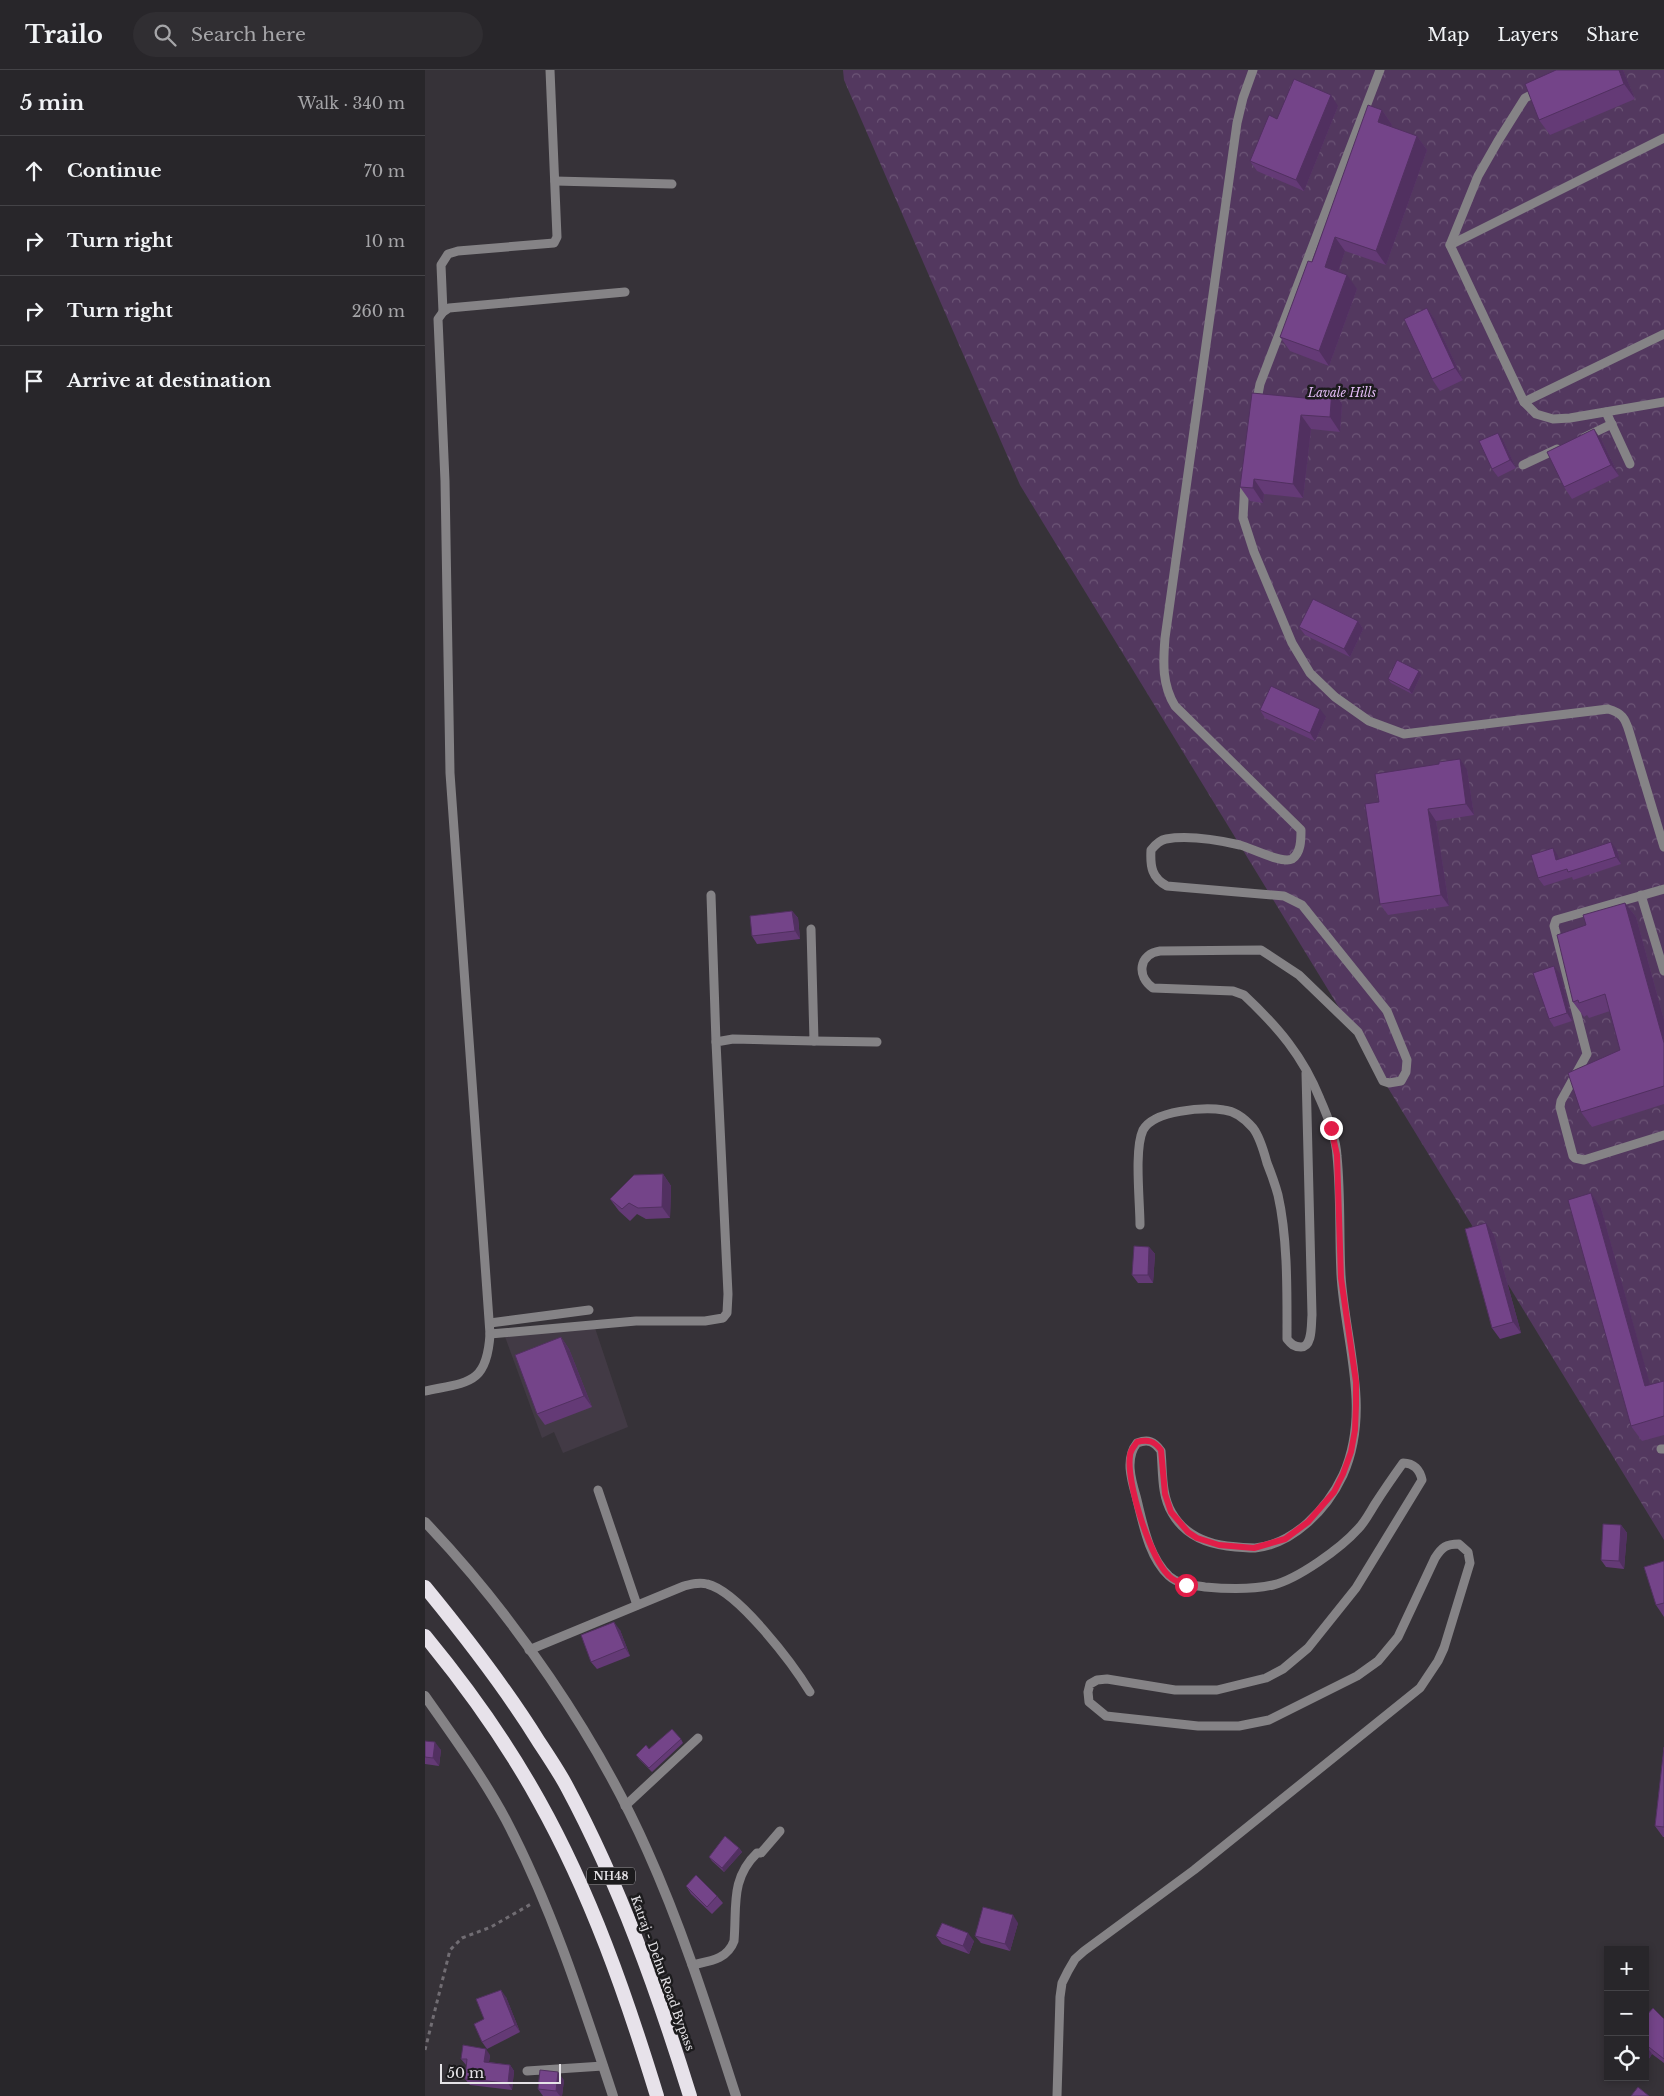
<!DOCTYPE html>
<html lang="en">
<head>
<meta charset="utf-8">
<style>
  :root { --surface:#28262a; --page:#302e32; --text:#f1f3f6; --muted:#a5a5a8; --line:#444347 }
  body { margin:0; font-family:"Libre Baskerville",serif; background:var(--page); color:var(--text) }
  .controls { position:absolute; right:15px; bottom:15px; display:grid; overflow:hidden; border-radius:0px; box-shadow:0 2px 8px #0003 }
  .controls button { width:45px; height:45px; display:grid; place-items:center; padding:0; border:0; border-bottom:1px solid var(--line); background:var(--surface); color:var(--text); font:25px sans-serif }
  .scale { position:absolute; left:15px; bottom:12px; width:121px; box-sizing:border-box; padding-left:5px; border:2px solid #e5e3e7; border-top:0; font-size:14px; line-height:18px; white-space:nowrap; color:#e5e3e7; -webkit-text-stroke:4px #1c1b1d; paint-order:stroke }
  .stop { position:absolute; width:15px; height:15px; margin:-11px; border:4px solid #e11d48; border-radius:50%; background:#fff }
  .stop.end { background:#e11d48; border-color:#fff; box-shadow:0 1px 5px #0008 }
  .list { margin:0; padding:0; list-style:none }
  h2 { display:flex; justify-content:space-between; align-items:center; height:65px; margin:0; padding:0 20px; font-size:21px }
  h2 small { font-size:16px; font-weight:400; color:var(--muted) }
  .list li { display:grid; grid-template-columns:32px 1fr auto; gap:15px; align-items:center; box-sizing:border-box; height:70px; padding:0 20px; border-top:1px solid var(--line) }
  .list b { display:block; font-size:19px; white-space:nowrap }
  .list em { font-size:16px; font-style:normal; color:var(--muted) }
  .icon { flex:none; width:28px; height:28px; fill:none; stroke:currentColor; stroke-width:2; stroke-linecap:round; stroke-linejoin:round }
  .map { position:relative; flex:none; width:1239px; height:2026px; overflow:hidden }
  header { display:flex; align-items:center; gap:30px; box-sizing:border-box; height:70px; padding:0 25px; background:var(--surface); border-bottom:1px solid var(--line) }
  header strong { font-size:24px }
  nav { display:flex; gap:28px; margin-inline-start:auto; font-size:18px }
  .search { width:350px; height:45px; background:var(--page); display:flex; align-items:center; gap:12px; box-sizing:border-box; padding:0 18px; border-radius:28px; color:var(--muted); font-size:19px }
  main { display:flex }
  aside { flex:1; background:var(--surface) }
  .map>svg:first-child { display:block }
</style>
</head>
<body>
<header>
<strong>Trailo</strong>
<div class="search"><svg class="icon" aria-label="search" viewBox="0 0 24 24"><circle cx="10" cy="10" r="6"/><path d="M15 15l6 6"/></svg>Search here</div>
<nav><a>Map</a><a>Layers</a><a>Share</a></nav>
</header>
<main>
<aside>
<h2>5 min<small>Walk · 340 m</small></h2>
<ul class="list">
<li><svg class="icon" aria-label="ahead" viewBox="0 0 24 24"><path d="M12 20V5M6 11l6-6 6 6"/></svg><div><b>Continue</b></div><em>70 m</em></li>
<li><svg class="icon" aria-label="right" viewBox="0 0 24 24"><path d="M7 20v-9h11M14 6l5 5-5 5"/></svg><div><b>Turn right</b></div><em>10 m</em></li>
<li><svg class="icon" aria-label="right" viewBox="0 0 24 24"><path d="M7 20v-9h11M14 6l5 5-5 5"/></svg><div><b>Turn right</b></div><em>260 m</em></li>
<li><svg class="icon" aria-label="arrive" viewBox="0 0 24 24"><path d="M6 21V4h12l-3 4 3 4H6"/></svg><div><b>Arrive at destination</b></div></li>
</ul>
</aside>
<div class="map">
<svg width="1239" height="2026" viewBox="0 0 1239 2026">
  <defs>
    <pattern id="forest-crowns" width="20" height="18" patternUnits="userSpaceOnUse" patternTransform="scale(1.25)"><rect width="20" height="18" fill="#53385f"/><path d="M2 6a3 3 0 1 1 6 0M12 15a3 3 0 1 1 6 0" fill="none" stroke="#6c5576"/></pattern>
  </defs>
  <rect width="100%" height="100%" fill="#363238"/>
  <path fill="#423a45" d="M169,1255L203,1357L138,1383L129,1362L117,1368L79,1264Z"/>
  <path fill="url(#forest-crowns)" d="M418,0H1239V1470L595,415L419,10Z"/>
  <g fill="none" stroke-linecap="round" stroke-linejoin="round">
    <path stroke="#716d73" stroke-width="3" stroke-dasharray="4 4" stroke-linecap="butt" d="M0,1980L25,1880L37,1868L66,1857L106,1834"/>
    <g stroke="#858386" stroke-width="9">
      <path d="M1239,68L1025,175L1099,332L1239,264"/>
      <path d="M130,111L247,114"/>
      <path d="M1025,175L1053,106L1073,71L1100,28L1114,21"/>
      <path d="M18,242L16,195L23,184L33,181L129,173L132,167L125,0"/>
      <path d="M1099,332L1111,344L1128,349L1145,348L1239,332"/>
      <path d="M831,335L835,314L955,0"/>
      <path d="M1181,342L1205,394"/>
      <path d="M1160,367L1187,354"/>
      <path d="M1098,395L1132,379"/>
      <path d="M820,412L818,448L829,482L867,573L885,603L910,627L944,651L979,664L1183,639C1197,643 1200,648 1204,661L1239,777"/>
      <path d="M1239,819L1131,850L1129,856L1162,984L1136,1031L1135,1037L1148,1086L1150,1088L1159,1090L1239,1065"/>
      <path d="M286,825L291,972"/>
      <path d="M1216,825L1239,901"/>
      <path d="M389,971L452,972"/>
      <path d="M715,1155C715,1132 709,1079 718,1060C729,1040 779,1037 799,1040C810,1041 821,1050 828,1058C835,1067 839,1082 842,1093C846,1103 850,1114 853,1125C863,1169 862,1224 862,1269C866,1274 869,1277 876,1277C888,1277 886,1254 887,1245L881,1003"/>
      <path d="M65,1253L164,1240"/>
      <path d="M65,1264L25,703L20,411L13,249L18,242L24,238L200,222"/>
      <path d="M0,1321C43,1312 62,1315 65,1264L211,1251H280L298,1248L302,1243L303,1224L291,972L308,969L389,971L386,859"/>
      <path d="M1236,1379H1239"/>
      <path d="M173,1420L212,1535"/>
      <path d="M104,1580L259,1516C267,1514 274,1512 282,1514C313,1521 368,1594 385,1622"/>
      <path d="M200,1736L273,1668"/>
      <path d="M267,1895C284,1891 302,1890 309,1871C312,1837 305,1809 332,1783H336L355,1761"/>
      <path d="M102,2001L178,1996"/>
      <path d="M632,2026L635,1927L637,1913L643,1901L650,1889L659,1881L769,1800L995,1618L1013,1591L1019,1578L1045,1493L1043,1482L1034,1474C1021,1474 1017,1477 1010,1488L973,1567L953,1591L932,1606L844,1650L814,1656H773L681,1646L664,1632L663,1622L665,1614L672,1610L682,1609L750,1620H792L841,1608L858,1599L883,1578L931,1518L997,1410C995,1400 989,1393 978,1393C968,1407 959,1420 950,1434C945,1442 940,1452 933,1459C916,1478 873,1509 848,1515C826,1520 802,1519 780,1517C767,1515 754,1515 744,1506C723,1486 718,1453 711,1426C706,1409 700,1388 712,1373C723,1369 729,1371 736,1381C738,1401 736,1425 747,1443C759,1464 779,1473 802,1476C811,1477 821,1478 830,1478C869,1474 902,1439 918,1405C947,1340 920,1272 916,1205C914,1166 916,1126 912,1086C911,1068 903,1047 895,1029C878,986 853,957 819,925L808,921L728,918C711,906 714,884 735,881L836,880L874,905L933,962L958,1011L964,1013L976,1011L981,1002L982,990L962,941L877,835L859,826L742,816C727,808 725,797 726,780C730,775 735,770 741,769C764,765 793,770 815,775C826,778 857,794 867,789C876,783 876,770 876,760L750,636C737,615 738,593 740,568L812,53L818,28L828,0"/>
    </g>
    <g stroke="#858386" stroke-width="10">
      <path d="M0,1452C87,1543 171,1665 222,1780C258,1860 284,1943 311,2026"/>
      <path d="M0,1626C28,1666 58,1707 81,1750C127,1838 157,1932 188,2026"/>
    </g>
    <g stroke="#e7e2ea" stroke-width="14">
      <path d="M0,1517C41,1567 80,1617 114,1672C124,1687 134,1702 142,1717C195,1816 232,1920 265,2026"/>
      <path d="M0,1566C42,1617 82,1673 114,1731C166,1824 201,1925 232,2026"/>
    </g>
  </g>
  <g fill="#643a76">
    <path d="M1198,0L1210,29L1125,65L1114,50Z"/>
    <path d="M913,36L879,121L832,101L825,91L852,49Z"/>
    <path d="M957,40L967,55L966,57L992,66L1002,80L961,195L920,181L913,202L932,219L904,296L865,281L855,267L887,192Z"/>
    <path d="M1002,238L1010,250L1038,310L1015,321L1007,309Z"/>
    <path d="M907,319L917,334L915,362L886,359L878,428L839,424L838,433L825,431L815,417L827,323L890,329Z"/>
    <path d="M1078,370L1091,398L1073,407L1067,399Z"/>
    <path d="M1177,371L1194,406L1147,429L1139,417Z"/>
    <path d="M933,551L938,559L925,587L880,565L874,557Z"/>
    <path d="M996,605L987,624L966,613L963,609Z"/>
    <path d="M835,640L901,647L890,671L840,648Z"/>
    <path d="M1042,700L1049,745L1011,751L1024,836L963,845L955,834L954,732Z"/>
    <path d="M1192,780L1196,794L1148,810L1147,807L1119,816L1113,808L1133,786L1134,789Z"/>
    <path d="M1200,833L1211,847L1239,950V1034L1167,1057L1156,1042L1195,980L1185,941L1164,948L1162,945L1159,947L1148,932L1161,855Z"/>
    <path d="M367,841L373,848L375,869L332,874L327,866Z"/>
    <path d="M1135,904L1147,951L1129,957L1124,949Z"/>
    <path d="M238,1104L246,1116L245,1148L221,1149L212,1144L205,1151L194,1141L185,1129Z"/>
    <path d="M1166,1123L1176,1138L1225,1315L1239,1311V1365L1217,1371L1206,1356Z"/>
    <path d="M1069,1165L1096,1263L1075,1269L1067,1258Z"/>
    <path d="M724,1177L730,1184L728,1213H713L707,1205Z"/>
    <path d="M136,1267L144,1279L167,1337L120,1355L112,1344Z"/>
    <path d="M1196,1455L1202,1463L1199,1499L1181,1497L1176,1490Z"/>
    <path d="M1239,1491V1547L1231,1535Z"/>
    <path d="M195,1560L205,1586L172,1599L166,1592Z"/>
    <path d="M256,1669L258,1673L227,1702L214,1689L211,1685L224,1679Z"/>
    <path d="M0,1671L16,1680L14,1696L0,1694Z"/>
    <path d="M1239,1677V1767H1238L1230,1756Z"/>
    <path d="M314,1778L317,1782L299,1802L287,1791L284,1787Z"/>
    <path d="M261,1816L292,1826L298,1833L287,1844L266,1824Z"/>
    <path d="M593,1853L585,1881L556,1873L550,1866Z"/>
    <path d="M511,1866L549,1871L544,1884L517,1874Z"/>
    <path d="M81,1927L95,1962L62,1979L57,1972L59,1949Z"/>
    <path d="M1220,1947L1239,1949V1993L1227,1984L1223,1990L1220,1987Z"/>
    <path d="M65,1985L64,1992L85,1995L89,2001L87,2020L45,2015L40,2009L42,1995H41L36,1989Z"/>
    <path d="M139,2010L137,2026H118L113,2019Z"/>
  </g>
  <g fill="#513060">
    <path d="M1194,0H1198L1210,29L1199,14Z"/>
    <path d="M906,25L913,36L879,121L871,110Z"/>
    <path d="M957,40L967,55L963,66L953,52Z"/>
    <path d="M992,66L1002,80L961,195L951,181Z"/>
    <path d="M910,167L920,181L910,211L900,197Z"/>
    <path d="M922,205L932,219L904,296L894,281Z"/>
    <path d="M1002,238L1010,250L1038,310L1030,298Z"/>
    <path d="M907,319L917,334L915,362L905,347Z"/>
    <path d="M876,345L886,359L878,428L868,414Z"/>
    <path d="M1169,359L1177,371L1194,406L1186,395Z"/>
    <path d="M1073,363L1078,370L1091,398L1085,390Z"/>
    <path d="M829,409L839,424L838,433L828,418Z"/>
    <path d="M933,551L938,559L925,587L919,579Z"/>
    <path d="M994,601L996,605L987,624L984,620Z"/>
    <path d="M895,639L901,647L890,671L885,663Z"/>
    <path d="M1035,689L1042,700L1049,745L1041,734Z"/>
    <path d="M1003,739L1011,751L1024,836L1016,825Z"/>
    <path d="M1186,772L1192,780L1196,794L1191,787Z"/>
    <path d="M1128,778L1133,786L1137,797L1131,790Z"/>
    <path d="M1200,833L1211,847L1239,950V973Z"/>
    <path d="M367,841L373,848L375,869L370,861Z"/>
    <path d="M1129,896L1135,904L1147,951L1142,943Z"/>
    <path d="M238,1104L246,1116L245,1148L237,1137Z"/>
    <path d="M1166,1123L1176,1138L1230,1332L1220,1316Z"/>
    <path d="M1061,1153L1069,1165L1096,1263L1088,1252Z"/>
    <path d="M724,1177L730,1184L728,1213L723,1205Z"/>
    <path d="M136,1267L144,1279L167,1337L159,1326Z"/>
    <path d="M1196,1455L1202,1463L1199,1499L1194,1491Z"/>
    <path d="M189,1552L195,1560L205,1586L200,1578Z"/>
    <path d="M10,1672L16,1680L14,1696L8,1688Z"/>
    <path d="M314,1778L317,1782L299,1802L297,1798Z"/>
    <path d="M588,1845L593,1853L585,1881L580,1874Z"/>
    <path d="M543,1863L549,1871L544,1884L538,1876Z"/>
    <path d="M76,1920L81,1927L95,1962L90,1955Z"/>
    <path d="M1220,1974L1227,1984L1223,1990L1220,1986Z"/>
    <path d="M61,1979L65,1985L63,1998L59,1992Z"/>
    <path d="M85,1995L89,2001L87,2020L83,2013Z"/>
    <path d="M133,2002L139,2010L137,2026H135L131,2021Z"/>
  </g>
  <g fill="#744489" stroke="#513060">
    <path d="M1131,0H1194L1199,14L1114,50L1100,14Z"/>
    <path d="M869,9L906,25L871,110L825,91L844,45L852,49Z"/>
    <path d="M943,35L957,40L953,52L992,66L951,181L910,167L900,197L922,205L894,281L855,267L883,191L887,192Z"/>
    <path d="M1002,238L1030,298L1007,309L979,249Z"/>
    <path d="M891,318L907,319L905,347L876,345L868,414L829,409L828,418L815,417L827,323L890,329Z"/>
    <path d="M1169,359L1186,395L1139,417L1122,382Z"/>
    <path d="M1073,363L1085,390L1067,399L1054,371Z"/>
    <path d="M888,529L933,551L919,579L874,557Z"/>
    <path d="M972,590L994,601L984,620L963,609Z"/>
    <path d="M846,616L895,639L885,663L835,640Z"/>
    <path d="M1035,689L1041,734L1003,739L1016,825L955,834L940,734L954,732L950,704L1014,694V692Z"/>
    <path d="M1186,772L1191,787L1143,802L1142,799L1113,808L1106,785L1128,778L1131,790Z"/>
    <path d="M1200,833L1239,973V1016L1156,1042L1143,1003L1195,980L1180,924L1154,933L1153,930L1148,932L1132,865L1161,855L1158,845Z"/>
    <path d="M367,841L370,861L327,866L325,846Z"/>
    <path d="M1129,896L1142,943L1124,949L1108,903Z"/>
    <path d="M238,1104L237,1137L213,1138L204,1133L197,1139L185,1129L209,1105Z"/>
    <path d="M1166,1123L1220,1316L1239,1311V1346L1206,1356L1143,1130Z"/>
    <path d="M1061,1153L1088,1252L1067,1258L1040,1159Z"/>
    <path d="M709,1176L724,1177L723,1205H707Z"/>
    <path d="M136,1267L159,1326L112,1344L90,1285Z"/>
    <path d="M1178,1454L1196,1455L1194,1491L1176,1490Z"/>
    <path d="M1239,1491V1533L1231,1535L1219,1497Z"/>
    <path d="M189,1552L200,1578L166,1592L156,1565Z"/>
    <path d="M247,1659L256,1669L224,1698L211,1685L221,1675L224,1679Z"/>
    <path d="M0,1671L10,1672L8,1688L0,1687Z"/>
    <path d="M1239,1677V1757L1230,1756Z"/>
    <path d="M300,1766L314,1778L297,1798L284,1787Z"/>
    <path d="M271,1805L292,1826L282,1837L261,1816Z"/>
    <path d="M558,1837L588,1845L580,1874L550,1866Z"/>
    <path d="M517,1853L543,1863L538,1876L511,1866Z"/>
    <path d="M76,1920L90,1955L57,1972L49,1954L59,1949L51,1929Z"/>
    <path d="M1228,1938L1239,1949V1989L1220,1974V1947Z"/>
    <path d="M38,1975L61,1979L59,1992L85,1995L83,2013L40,2009L42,1989H36Z"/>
    <path d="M115,2000L133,2002L131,2021L113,2019Z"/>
    <path d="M1213,2017L1224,2026H1206Z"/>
  </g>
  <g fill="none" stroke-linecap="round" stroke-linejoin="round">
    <path stroke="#e11d48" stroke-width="6" d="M761,1515C755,1513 749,1511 744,1506C725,1488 701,1411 705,1386C705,1380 709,1377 712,1372C723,1369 729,1371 736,1380L740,1424L746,1442L763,1462L772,1468L794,1475L829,1478L860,1469L883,1452L909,1422L918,1404L926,1382L930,1360L931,1335V1312L916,1208L912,1085L906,1058"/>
  </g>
  <g text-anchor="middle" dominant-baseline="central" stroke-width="5" stroke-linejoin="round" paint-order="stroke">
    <rect fill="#1c1b1d" stroke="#a9a7aa" stroke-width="1" x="162" y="1797.5" width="48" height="17" rx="4"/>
    <g font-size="11" font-weight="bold" fill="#e5e3e7">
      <text x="186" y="1806">NH48</text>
    </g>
    <g font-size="12" font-style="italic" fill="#e4bdf7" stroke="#1c1b1d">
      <text x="917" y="322">Lavale Hills</text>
    </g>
    <g font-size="12" fill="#e5e3e7" stroke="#1c1b1d">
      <text transform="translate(238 1903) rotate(70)">Katraj - Dehu Road Bypass</text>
    </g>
  </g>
</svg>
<div class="controls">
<button>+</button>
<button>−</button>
<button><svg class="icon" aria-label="locate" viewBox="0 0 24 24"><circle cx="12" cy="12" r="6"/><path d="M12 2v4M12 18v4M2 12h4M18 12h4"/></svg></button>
</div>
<div class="scale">50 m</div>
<div class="stop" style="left:761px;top:1515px"></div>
<div class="stop end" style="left:906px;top:1058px"></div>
</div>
</main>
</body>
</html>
